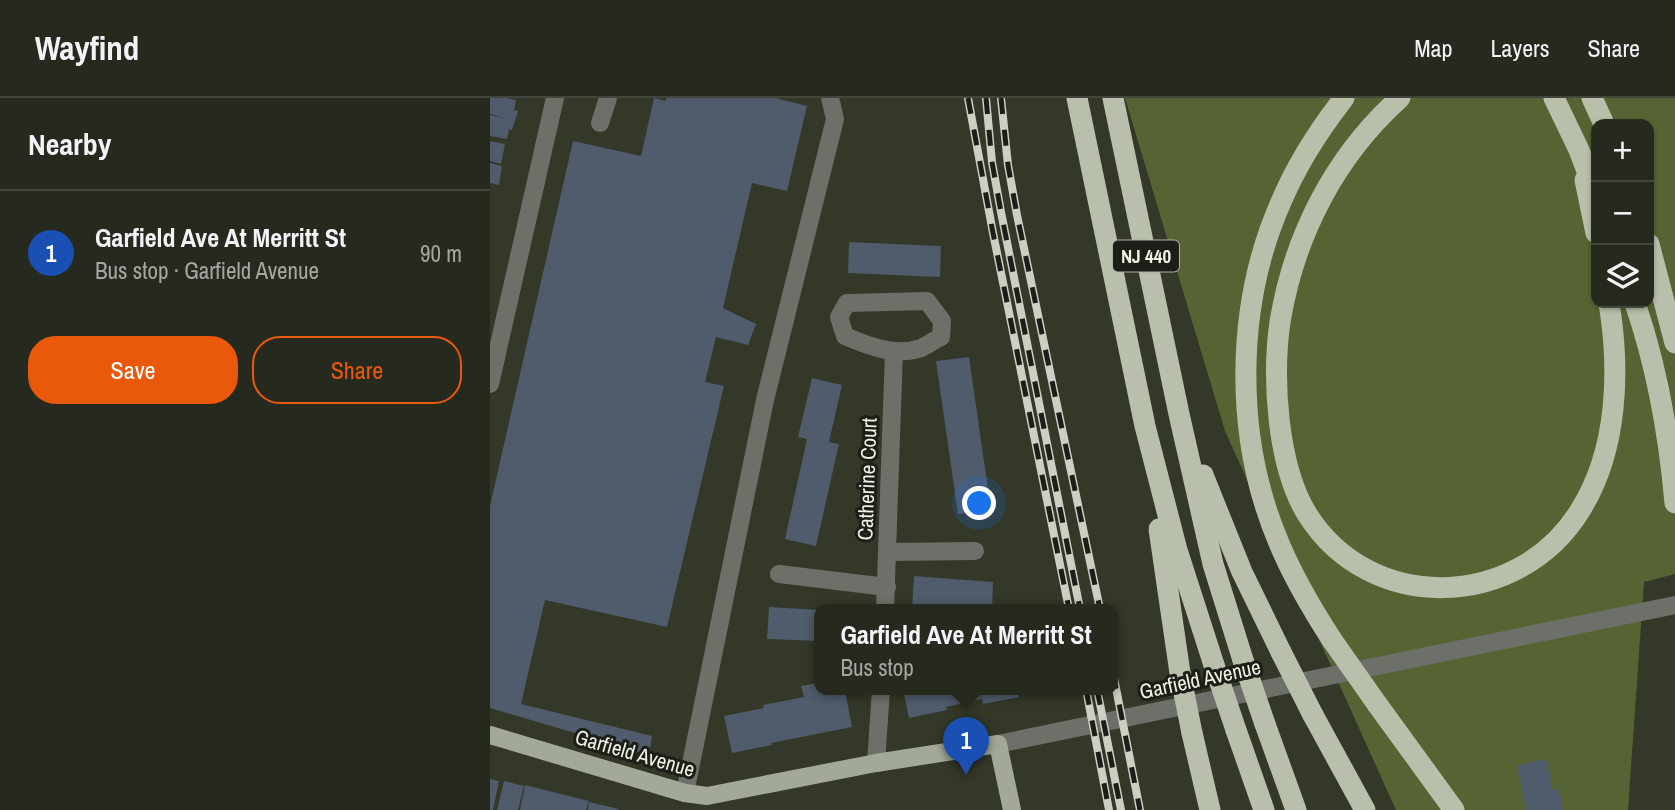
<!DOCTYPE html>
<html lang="en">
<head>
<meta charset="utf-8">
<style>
  :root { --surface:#262a1e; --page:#2e3227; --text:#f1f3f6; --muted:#a4a7a4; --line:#42463c; --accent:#ea580c }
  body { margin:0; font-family:"Archivo Narrow",sans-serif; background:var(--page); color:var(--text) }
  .controls { position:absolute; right:21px; top:21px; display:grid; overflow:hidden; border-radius:14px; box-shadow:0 2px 5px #0004 }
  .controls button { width:63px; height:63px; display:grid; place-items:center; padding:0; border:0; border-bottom:2px solid var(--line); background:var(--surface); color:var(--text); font:35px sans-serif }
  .you { position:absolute; left:490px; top:406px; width:24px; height:24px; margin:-18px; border:5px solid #fff; border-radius:50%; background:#1a73e8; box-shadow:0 0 0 10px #1a73e833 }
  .badge { display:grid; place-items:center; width:46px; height:46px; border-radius:50%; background:var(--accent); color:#fff; font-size:23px; font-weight:700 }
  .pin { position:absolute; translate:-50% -58px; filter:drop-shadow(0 2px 4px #0008) }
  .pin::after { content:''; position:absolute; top:37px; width:24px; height:21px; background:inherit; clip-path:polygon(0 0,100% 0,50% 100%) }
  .popup { position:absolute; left:324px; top:506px; width:304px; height:91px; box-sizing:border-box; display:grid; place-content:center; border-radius:14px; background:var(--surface); filter:drop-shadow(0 2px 5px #0005); font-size:23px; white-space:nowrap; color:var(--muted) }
  .popup b { font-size:26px; color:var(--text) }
  .popup::after { content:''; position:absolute; left:50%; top:100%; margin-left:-14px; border:14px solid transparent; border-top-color:var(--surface) }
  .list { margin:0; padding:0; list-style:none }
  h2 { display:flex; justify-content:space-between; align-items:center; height:91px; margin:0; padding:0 28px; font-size:30px }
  h2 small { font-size:23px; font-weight:400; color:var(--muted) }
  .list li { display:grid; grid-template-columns:46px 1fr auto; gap:21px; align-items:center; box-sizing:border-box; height:126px; padding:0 28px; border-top:2px solid var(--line) }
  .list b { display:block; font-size:26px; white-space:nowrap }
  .list p { margin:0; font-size:23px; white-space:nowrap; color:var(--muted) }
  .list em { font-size:23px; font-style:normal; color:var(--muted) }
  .actions { display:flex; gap:14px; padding:21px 28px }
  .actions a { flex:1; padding:16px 0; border:2px solid var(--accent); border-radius:28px; text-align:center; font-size:24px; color:var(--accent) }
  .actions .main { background:var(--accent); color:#fff }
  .icon { flex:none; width:38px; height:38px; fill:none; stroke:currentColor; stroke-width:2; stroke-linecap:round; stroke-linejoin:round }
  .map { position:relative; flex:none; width:1185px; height:712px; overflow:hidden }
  header { display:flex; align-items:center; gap:42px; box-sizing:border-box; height:98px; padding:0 35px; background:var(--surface); border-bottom:2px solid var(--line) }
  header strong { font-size:33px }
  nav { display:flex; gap:38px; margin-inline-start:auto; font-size:24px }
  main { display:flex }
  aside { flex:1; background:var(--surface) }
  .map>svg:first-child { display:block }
</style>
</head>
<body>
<header>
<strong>Wayfind</strong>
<nav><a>Map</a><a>Layers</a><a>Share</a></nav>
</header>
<main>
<aside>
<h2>Nearby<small></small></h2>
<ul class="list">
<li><span class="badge" style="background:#1a4fb4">1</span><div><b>Garfield Ave At Merritt St</b><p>Bus stop · Garfield Avenue</p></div><em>90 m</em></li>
</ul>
<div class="actions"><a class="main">Save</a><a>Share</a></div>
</aside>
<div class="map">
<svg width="1185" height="712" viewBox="0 0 1185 712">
  <rect width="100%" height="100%" fill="#333828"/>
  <path fill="#566433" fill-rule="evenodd" d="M635,0H1185V476L1154,484L1138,712H906L735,333ZM1106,26H1159V205H1106Z"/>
  <g fill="#505b6b">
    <path d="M0,0H16L26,2L24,12L28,13L22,32L19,31L17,41L0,38V17L16,20L0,16Z"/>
    <path d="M164,0L176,3V0H285L317,8L297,93L262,85L233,210L266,226L258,247L226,239L215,284L234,288L177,529L55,502L31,606L162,638L159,657L0,610V408L83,43L151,58Z"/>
    <path d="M0,43L15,46L11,66L0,63Z"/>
    <path d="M0,65L12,68L9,87L0,85Z"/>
    <path d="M359,144L451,148L450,179L358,175Z"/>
    <path d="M479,259L501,412L468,416L446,263Z"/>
    <path d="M322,280L352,287L339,344L349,346L326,448L295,441L317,341L308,339Z"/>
    <path d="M424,478L503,484L502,511L422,510Z"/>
    <path d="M279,509L329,512V543L277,541Z"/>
    <path d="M329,585V591H333L335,597L355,593L362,629L281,645L282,647L242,655L234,618L274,610L273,607L314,599L311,588Z"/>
    <path d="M413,591H527L529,599L493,606L492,601L456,609L457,612L419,620Z"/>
    <path d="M1056,661L1063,692L1069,691L1073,712H1036L1027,667Z"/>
    <path d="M0,681L9,683L3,712H0Z"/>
    <path d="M14,683L34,688L28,712H7Z"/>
    <path d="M35,687L99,703L96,712H30Z"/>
    <path d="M99,704L129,711L128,712H98Z"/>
  </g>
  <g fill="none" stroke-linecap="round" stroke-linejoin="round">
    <g stroke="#6d7068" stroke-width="18">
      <path d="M110,25L118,0"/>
      <path d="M437,203L452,223L451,239C444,242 438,247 431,250C406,259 378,248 355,238L349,219L357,205Z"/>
      <path d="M0,286L65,0"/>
      <path d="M398,454L485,453"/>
      <path d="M289,476L397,489"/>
      <path d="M395,511L404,253"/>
      <path d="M508,646L1185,507"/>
      <path d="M386,665L391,591"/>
      <path d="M195,695L275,302L345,21L340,0"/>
    </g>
    <path stroke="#a3a998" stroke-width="18" d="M0,637L195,695L217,698L386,665L508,646L522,712"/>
    <g stroke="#b8bfab" stroke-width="21">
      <path d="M587,0L655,328L687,452L724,567"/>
      <path d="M623,0L689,316L723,466L753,562"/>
      <path d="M910,0C845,58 804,138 790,224C782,280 787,367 817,416C881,518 1030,512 1091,411C1128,351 1130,272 1119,205"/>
      <path d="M1064,0L1089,52L1106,97"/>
      <path d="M1102,0L1114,26"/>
      <path d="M1095,82L1106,135"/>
      <path d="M1159,146L1185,245"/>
      <path d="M1145,205C1167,269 1179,337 1185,405"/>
      <path d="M713,377L752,474L791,554"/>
      <path d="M669,431L690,575"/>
      <path d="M842,542C822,511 803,479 789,445C744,340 745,208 791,104C807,66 829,32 854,0"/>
      <path d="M887,606L964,712"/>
      <path d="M823,617L875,712"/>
      <path d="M775,626L806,712"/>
      <path d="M746,632L774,712"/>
      <path d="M702,635L720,712"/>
    </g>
    <defs>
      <g id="rail">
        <path d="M478,0L503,135L579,511"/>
        <path d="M496,0L502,64L511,114L590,511"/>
        <path d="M511,0L518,67L527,117L610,511"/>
        <path d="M623,575L650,712"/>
        <path d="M596,591L619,712"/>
        <path d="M607,591L631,712"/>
      </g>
    </defs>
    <use href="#rail" stroke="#ccd0c4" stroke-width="8"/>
    <use href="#rail" stroke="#1c1e17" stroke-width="5" stroke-dasharray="16" stroke-linecap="butt"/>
    <g stroke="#b8bfab" stroke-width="21">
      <path d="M842,542L887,606"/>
      <path d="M791,554L823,617"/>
      <path d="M753,562L775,626"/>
      <path d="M724,567L746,632"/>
      <path d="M690,575L702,635"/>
    </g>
  </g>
  <g text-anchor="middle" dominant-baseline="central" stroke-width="6" stroke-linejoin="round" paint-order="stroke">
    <rect fill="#1c1e17" stroke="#afb2a9" stroke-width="2" x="623" y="142.5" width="66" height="31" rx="5"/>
    <g font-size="19" font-weight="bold" fill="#eef2e7">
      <text x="656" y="158">NJ 440</text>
    </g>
    <g font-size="21" fill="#eef2e7" stroke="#1c1e17">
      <text transform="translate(377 381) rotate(-88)">Catherine Court</text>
      <text transform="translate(710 581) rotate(-12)">Garfield Avenue</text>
      <text transform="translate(145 655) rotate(16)">Garfield Avenue</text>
    </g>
  </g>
</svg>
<div class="controls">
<button>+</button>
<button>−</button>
<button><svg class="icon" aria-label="layers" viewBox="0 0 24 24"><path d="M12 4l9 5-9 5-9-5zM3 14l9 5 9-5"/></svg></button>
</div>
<div class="you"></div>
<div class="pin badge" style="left:476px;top:677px;background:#1a4fb4">1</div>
<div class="popup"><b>Garfield Ave At Merritt St</b>Bus stop</div>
</div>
</main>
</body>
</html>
